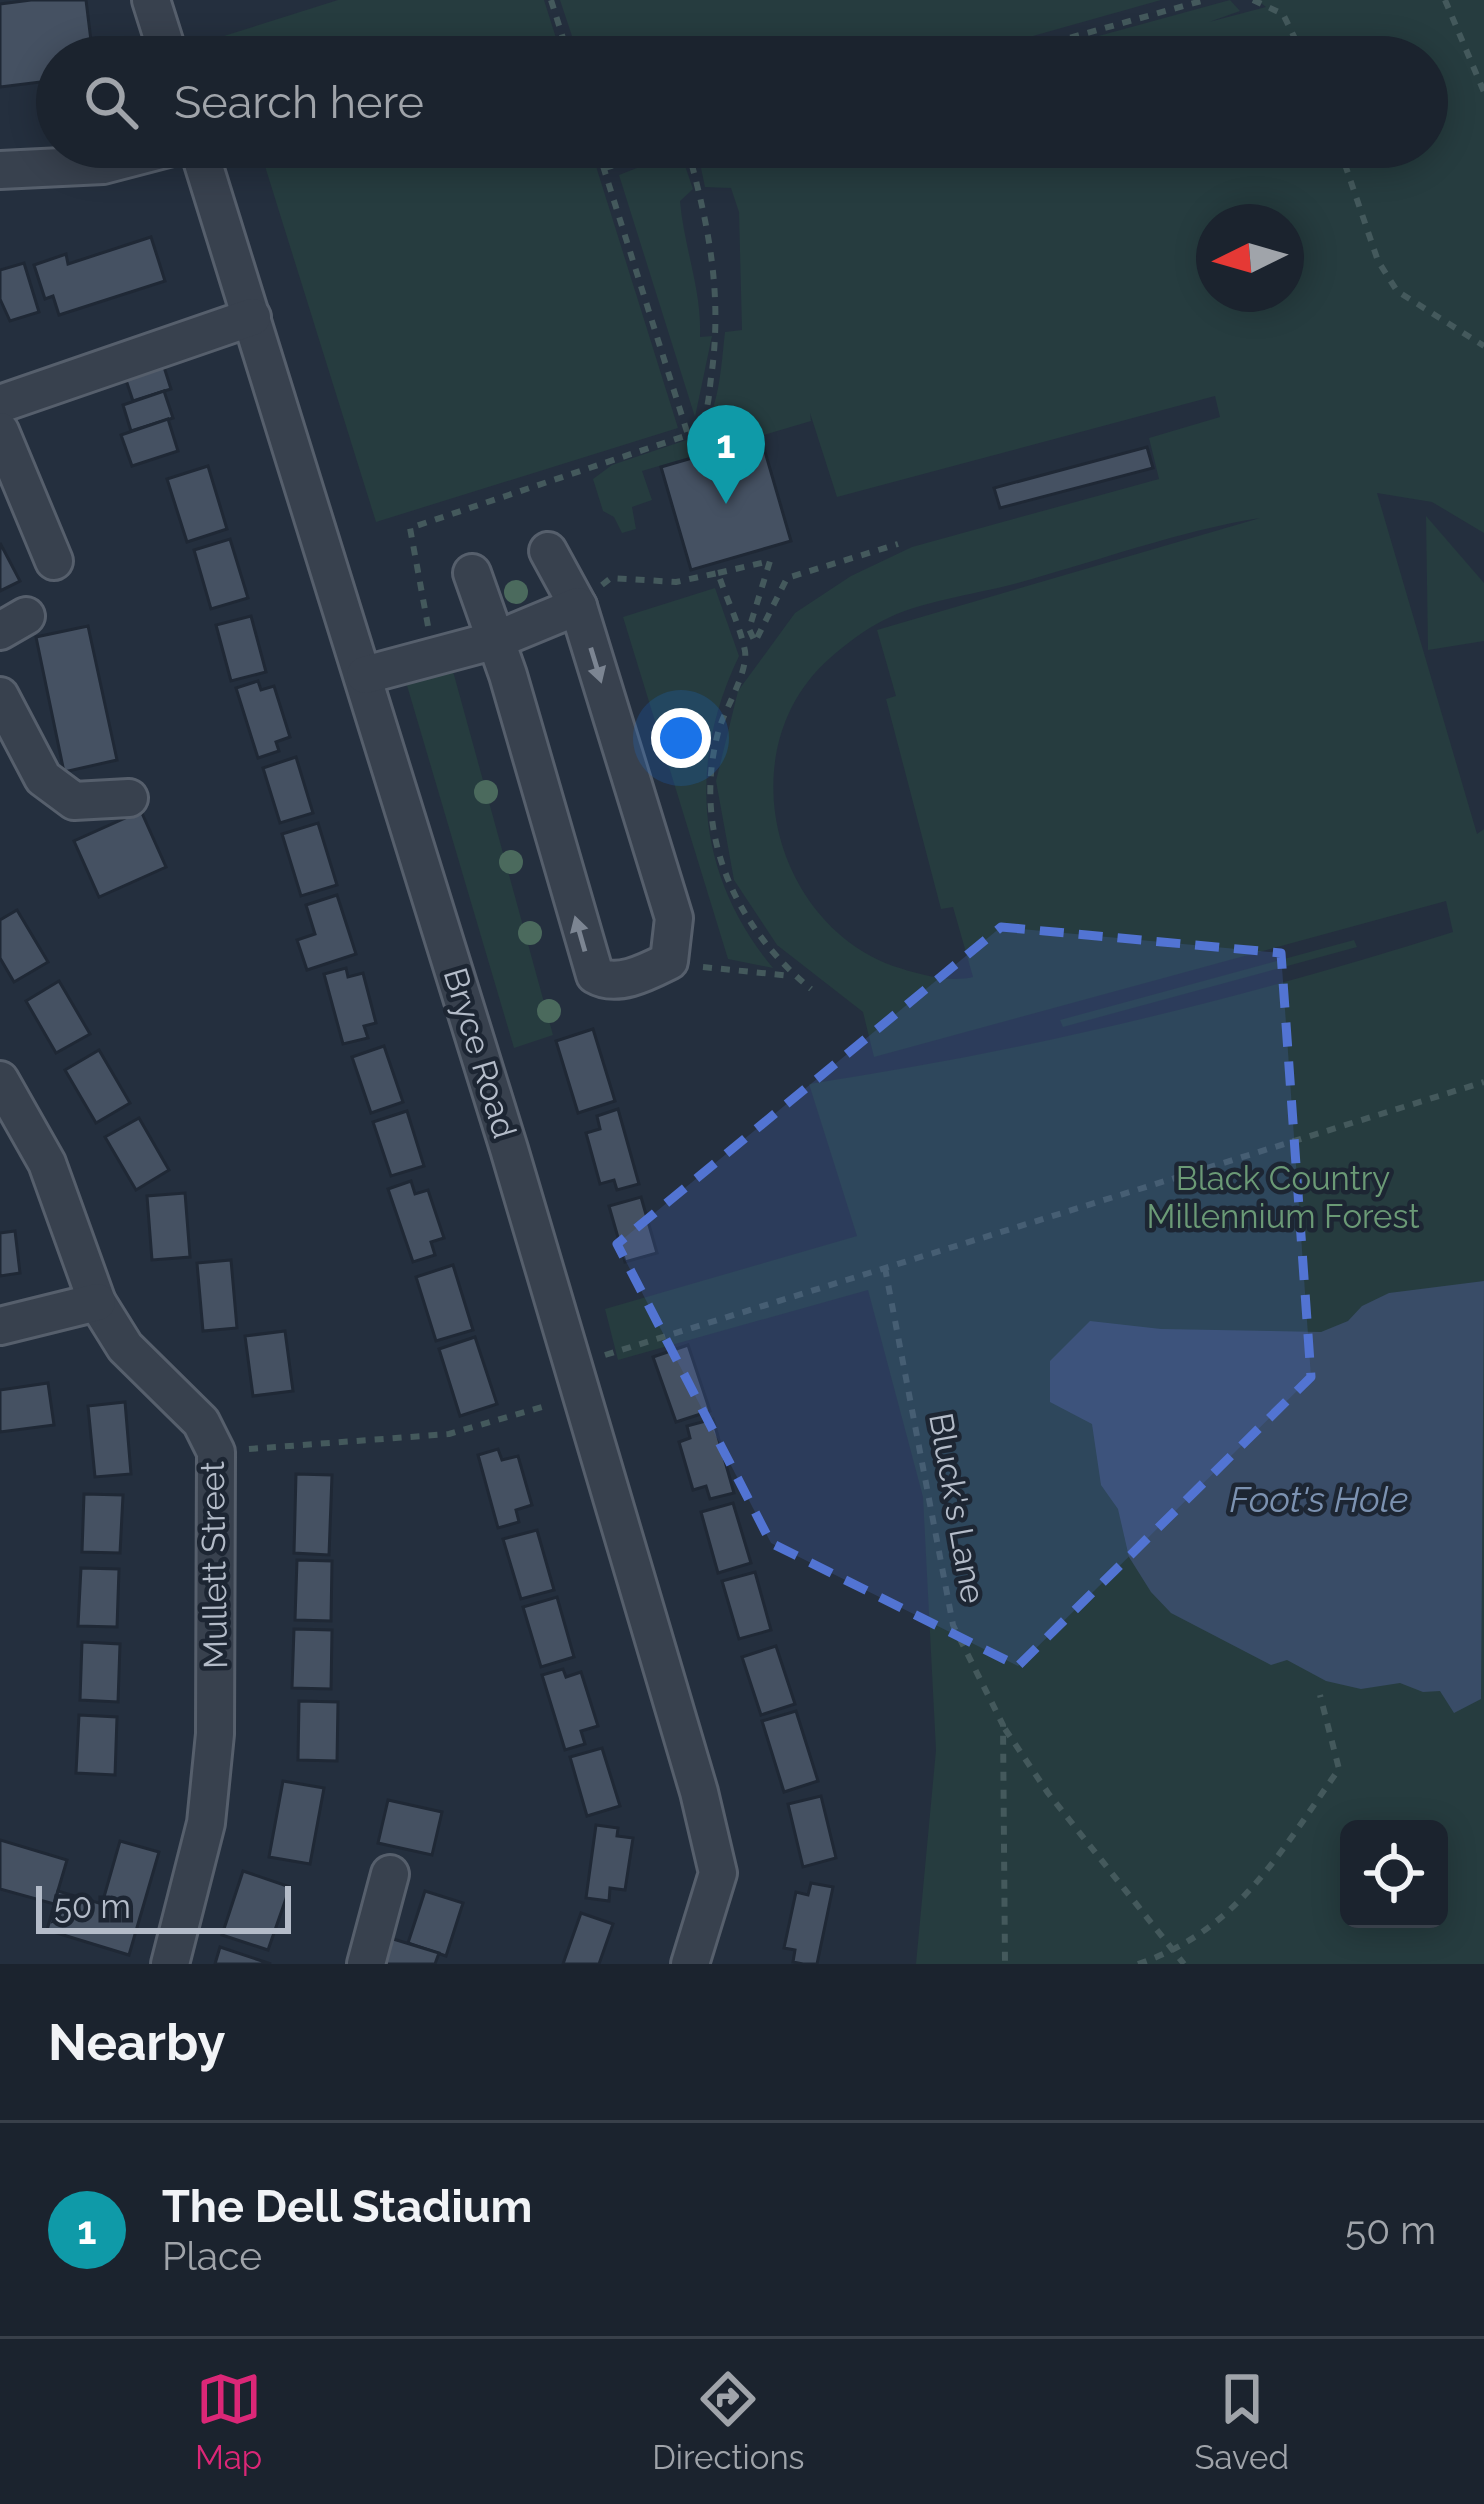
<!DOCTYPE html>
<html lang="en">
<head>
<meta charset="utf-8">
<style>
  :root { --surface:#1b232e; --page:#282f3a; --text:#f1f3f6; --muted:#a0a4aa; --line:#39404a; --accent:#db2777 }
  body { margin:0; font-family:Raleway,sans-serif; background:var(--page); color:var(--text) }
  .controls { position:absolute; right:36px; bottom:36px; display:grid; overflow:hidden; border-radius:18px; box-shadow:0 6px 30px #0003 }
  .controls button { width:108px; height:108px; display:grid; place-items:center; padding:0; border:0; border-bottom:3px solid var(--line); background:var(--surface); color:var(--text); font:60px sans-serif }
  .compass { position:absolute; left:1196px; top:204px; width:108px; height:108px; border-radius:50%; background:var(--surface); box-shadow:0 6px 30px #0003; rotate:265deg }
  .scale { position:absolute; left:36px; bottom:30px; width:255px; box-sizing:border-box; padding-left:12px; border:6px solid #b4bcc9; border-top:0; font-size:33px; line-height:42px; white-space:nowrap; color:#b4bcc9; -webkit-text-stroke:9px #1d2633; paint-order:stroke }
  .you { position:absolute; left:681px; top:738px; width:42px; height:42px; margin:-30px; border:9px solid #fff; border-radius:50%; background:#1a73e8; box-shadow:0 0 0 18px #1a73e833 }
  .badge { display:grid; place-items:center; width:78px; height:78px; border-radius:50%; background:var(--accent); color:#fff; font-size:39px; font-weight:700 }
  .pin { position:absolute; translate:-50% -99px; filter:drop-shadow(0 3px 6px #0008) }
  .pin::after { content:''; position:absolute; top:63px; width:42px; height:36px; background:inherit; clip-path:polygon(0 0,100% 0,50% 100%) }
  .list { margin:0; padding:0; list-style:none }
  h2 { display:flex; justify-content:space-between; align-items:center; height:156px; margin:0; padding:0 48px; font-size:51px }
  h2 small { font-size:39px; font-weight:400; color:var(--muted) }
  .list li { display:grid; grid-template-columns:78px 1fr auto; gap:36px; align-items:center; box-sizing:border-box; height:216px; padding:0 48px; border-top:3px solid var(--line) }
  .list b { display:block; font-size:45px; white-space:nowrap }
  .list p { margin:0; font-size:39px; white-space:nowrap; color:var(--muted) }
  .list em { font-size:39px; font-style:normal; color:var(--muted) }
  .icon { flex:none; width:66px; height:66px; fill:none; stroke:currentColor; stroke-width:2; stroke-linecap:round; stroke-linejoin:round }
  .map { position:relative; flex:none; width:1484px; height:1964px; overflow:hidden }
  .search { position:absolute; background:var(--surface); box-shadow:0 6px 30px #0003; left:36px; right:36px; top:36px; height:132px; display:flex; align-items:center; gap:30px; box-sizing:border-box; padding:0 42px; border-radius:66px; color:var(--muted); font-size:45px }
  .sheet { height:372px; background:var(--surface) }
  nav { display:flex; justify-content:space-around; align-items:center; box-sizing:border-box; height:168px; border-top:3px solid var(--line); background:var(--surface); font-size:33px; color:var(--muted) }
  nav a { display:grid; justify-items:center; gap:6px }
  nav .on { color:var(--accent) }
  .map>svg:first-child { display:block }
</style>
</head>
<body>
<div class="map">
<svg width="1484" height="1964" viewBox="0 0 1484 1964">
  <rect width="100%" height="100%" fill="#242f3e"/>
  <g fill="#263c3f" fill-rule="evenodd">
    <path d="M338,0H544L562,57H231L224,36Z"/>
    <path d="M560,0H1161L958,57H579Z"/>
    <path d="M1230,0L1240,11L1209,22L1266,7L1257,0H1484V533L1432,502L1377,493L1477,834L1484,829V1964H916L936,1750L923,1497L868,1290L618,1360L605,1309L857,1236L809,1084C1029,1051 1241,999 1453,932L1446,901L874,1057L863,1012L777,945L734,880L716,781L738,691L795,613L851,576L912,547L1159,479L1149,438L1220,417L1215,396L837,497L810,413L811,421L642,471L652,500L632,507L636,529L622,533L614,517L603,511L593,479L612,465L698,436C720,411 721,365 725,332L742,330L739,212L731,188L705,187L698,154L706,147H1427V57H1022ZM1214,222H1286V294H1214ZM1260,518L877,630L896,696L886,699L941,909L953,907L973,977C948,983 918,974 893,966C771,921 729,747 830,658C845,645 864,630 882,621C920,601 972,595 1014,584C1095,562 1178,531 1260,518ZM1349,1829H1439V1919H1349Z"/>
    <path d="M259,147H590L678,428L376,522Z"/>
    <path d="M680,151L693,189L680,201C684,248 702,290 700,337L712,336L695,417L619,175Z"/>
    <path d="M1426,516L1484,583V641L1428,650Z"/>
    <path d="M715,588L739,656C687,764 696,875 773,968L728,959L623,617Z"/>
    <path d="M451,664L553,1035L514,1048L406,682Z"/>
    <path d="M1354,940L1357,947L1063,1027L1060,1020Z"/>
  </g>
  <path fill="#394c67" d="M1484,1281L1481,1699L1454,1713L1440,1691L1423,1692L1400,1683L1361,1689L1326,1681L1287,1660L1271,1665L1171,1613L1151,1592L1129,1557L1118,1509L1101,1485L1092,1424L1050,1402V1361L1090,1321L1161,1329L1321,1332L1348,1321L1362,1306L1389,1293Z"/>
  <g fill="#455162" stroke="#1f2835" stroke-width="3">
    <path d="M31,0H86L93,57H57V80L0,87V4Z"/>
    <path d="M151,237L165,281L59,315L53,296L45,299L34,265L66,254L68,264Z"/>
    <path d="M24,263L39,312L10,321L0,299V270Z"/>
    <path d="M164,367L171,389L133,401L126,380Z"/>
    <path d="M164,391L173,418L131,431L123,405Z"/>
    <path d="M168,419L178,451L132,466L121,435Z"/>
    <path d="M761,438L791,541L691,570L661,467Z"/>
    <path d="M1147,447L1153,468L1000,508L994,488Z"/>
    <path d="M208,466L227,529L187,542L167,479Z"/>
    <path d="M230,539L248,598L211,609L194,550Z"/>
    <path d="M0,543L20,581L0,591Z"/>
    <path d="M251,616L266,672L231,681L216,625Z"/>
    <path d="M88,626L117,760L64,772L36,637Z"/>
    <path d="M258,681L261,690L274,686L290,737L276,742L279,751L258,758L236,688Z"/>
    <path d="M296,757L313,813L280,823L263,768Z"/>
    <path d="M141,811L166,867L99,897L74,841Z"/>
    <path d="M318,823L337,885L301,896L282,834Z"/>
    <path d="M337,895L356,954L307,970L297,940L315,934L306,905Z"/>
    <path d="M17,910L48,962L14,982L0,958V920Z"/>
    <path d="M346,968L348,977L363,973L376,1023L364,1026L368,1038L343,1044L324,974Z"/>
    <path d="M59,981L90,1034L56,1053L26,1001Z"/>
    <path d="M593,1029L615,1101L578,1113L556,1041Z"/>
    <path d="M384,1046L403,1102L371,1113L352,1057Z"/>
    <path d="M99,1050L130,1103L96,1123L65,1070Z"/>
    <path d="M618,1109L639,1184L617,1190L614,1180L600,1184L586,1133L600,1129L597,1116Z"/>
    <path d="M407,1111L424,1166L391,1176L373,1122Z"/>
    <path d="M139,1118L169,1170L136,1190L105,1137Z"/>
    <path d="M411,1181L415,1194L428,1190L444,1238L431,1242L435,1255L413,1262L388,1189Z"/>
    <path d="M185,1193L190,1257L152,1260L147,1196Z"/>
    <path d="M641,1197L657,1253L625,1262L609,1206Z"/>
    <path d="M15,1231L20,1273L0,1276V1233Z"/>
    <path d="M231,1260L237,1328L203,1331L197,1263Z"/>
    <path d="M453,1265L473,1330L436,1341L416,1277Z"/>
    <path d="M285,1331L293,1391L253,1396L245,1336Z"/>
    <path d="M475,1337L497,1404L460,1416L439,1349Z"/>
    <path d="M688,1345L710,1411L676,1422L653,1357Z"/>
    <path d="M48,1383L54,1425L0,1432V1390Z"/>
    <path d="M125,1402L131,1474L95,1477L88,1406Z"/>
    <path d="M713,1419L734,1493L710,1499L706,1486L693,1490L679,1442L690,1438L687,1426Z"/>
    <path d="M498,1449L502,1460L518,1456L532,1505L516,1510L519,1522L498,1528L478,1455Z"/>
    <path d="M296,1474L332,1475L329,1555L294,1553Z"/>
    <path d="M84,1494L123,1495L120,1553L82,1552Z"/>
    <path d="M733,1503L751,1563L718,1573L701,1512Z"/>
    <path d="M537,1530L554,1590L521,1599L503,1539Z"/>
    <path d="M297,1560L332,1561L331,1621L295,1620Z"/>
    <path d="M81,1568L119,1569L117,1627L78,1626Z"/>
    <path d="M755,1572L771,1630L739,1639L722,1581Z"/>
    <path d="M557,1597L574,1657L541,1667L523,1607Z"/>
    <path d="M294,1629L332,1630L331,1689L292,1688Z"/>
    <path d="M82,1642L120,1644L118,1702L80,1700Z"/>
    <path d="M776,1646L795,1704L761,1715L742,1657Z"/>
    <path d="M563,1669L566,1677L581,1672L598,1726L581,1731L585,1744L565,1750L542,1675Z"/>
    <path d="M299,1701L338,1702L337,1761L298,1760Z"/>
    <path d="M796,1711L818,1781L784,1792L762,1721Z"/>
    <path d="M79,1715L117,1717L115,1775L76,1773Z"/>
    <path d="M602,1748L620,1806L587,1816L570,1757Z"/>
    <path d="M283,1781L324,1788L310,1864L269,1857Z"/>
    <path d="M821,1796L836,1858L803,1867L788,1804Z"/>
    <path d="M388,1800L442,1812L432,1855L378,1843Z"/>
    <path d="M596,1825L618,1828L617,1836L633,1838L625,1890L610,1888L609,1901L586,1898Z"/>
    <path d="M0,1840L67,1860L54,1904L0,1889Z"/>
    <path d="M120,1841L159,1852L129,1955L47,1930L58,1891L102,1904Z"/>
    <path d="M243,1871L290,1887L268,1950L222,1935Z"/>
    <path d="M811,1883L833,1887L817,1964H803L793,1962L795,1950L784,1948L796,1892L808,1895Z"/>
    <path d="M425,1891L463,1903L446,1956L408,1943Z"/>
    <path d="M581,1913L613,1924L599,1964H563Z"/>
    <path d="M390,1938L439,1953L435,1964H382Z"/>
    <path d="M220,1947L271,1964H215Z"/>
  </g>
  <g fill="none" stroke-linecap="round" stroke-linejoin="round">
    <defs>
      <g id="minor">
        <path d="M151,0L169,57"/>
        <path d="M198,147L509,1149L699,1792L718,1873L690,1964"/>
        <path d="M0,170L103,165L172,147"/>
        <path d="M0,404L252,317"/>
        <path d="M0,431L54,561"/>
        <path d="M548,551L578,606"/>
        <path d="M0,631L26,616"/>
        <path d="M365,675L496,640L578,606L674,918L669,961C647,972 617,988 595,975L508,675L472,573"/>
        <path d="M0,696L43,778L74,801L129,798"/>
        <path d="M0,1080L47,1163L97,1302L125,1347L201,1422L216,1452L215,1734L206,1823L170,1964"/>
        <path d="M0,1326L97,1302"/>
        <path d="M366,1964L390,1874"/>
      </g>
    </defs>
    <use href="#minor" stroke="#565f6c" stroke-width="42"/>
    <g stroke="#44595c" stroke-width="6" stroke-dasharray="9 9" stroke-linecap="butt">
      <path d="M551,0L569,57"/>
      <path d="M1253,0L1283,14L1304,57"/>
      <path d="M1445,0L1484,92"/>
      <path d="M1001,57L1205,0"/>
      <path d="M687,147C709,226 723,295 711,378C708,400 709,423 688,435"/>
      <path d="M1339,147L1378,261L1397,291L1484,346"/>
      <path d="M604,168L679,147"/>
      <path d="M718,573L770,561L749,629L755,642L787,578L898,544"/>
      <path d="M602,585L611,578L676,582L718,573C726,598 740,625 745,651C748,672 726,707 719,729C691,829 733,925 811,989"/>
      <path d="M428,626L410,528L688,435L597,147"/>
      <path d="M703,967L792,976"/>
      <path d="M885,1268L953,1625L1003,1725L1005,1964"/>
      <path d="M605,1355L1484,1082"/>
      <path d="M249,1449L449,1434L549,1405"/>
      <path d="M1005,1729L1048,1793L1184,1964"/>
      <path d="M1138,1964C1239,1930 1280,1852 1339,1769L1320,1695"/>
    </g>
    <use href="#minor" stroke="#38414e" stroke-width="36"/>
  </g>
  <g fill="#4b6a5d">
    <circle cx="516" cy="592" r="12"/>
    <circle cx="486" cy="792" r="12"/>
    <circle cx="511" cy="862" r="12"/>
    <circle cx="530" cy="933" r="12"/>
    <circle cx="549" cy="1011" r="12"/>
  </g>
  <defs><path id="oneway-solid" d="M-6-.8H1V-3.2L6.5 0L1 3.2V.8H-6Z" transform="scale(3)"/></defs>
  <g fill="#7c8592">
    <use href="#oneway-solid" transform="translate(596 665) rotate(73)"/>
    <use href="#oneway-solid" transform="translate(580 934) rotate(-106)"/>
  </g>
  <path fill="#5274d3" fill-opacity="0.2" stroke="#5274d3" stroke-width="9" stroke-dasharray="24 15" stroke-linejoin="round" d="M1001,927L1281,953L1311,1377L1018,1666L771,1543L617,1244Z"/>
  <g text-anchor="middle" dominant-baseline="central" stroke-width="9" stroke-linejoin="round" paint-order="stroke">
    <g font-size="33" fill="#b4bcc9" stroke="#1d2633">
      <text transform="translate(480 1053) rotate(73)">Bryce Road</text>
      <text transform="translate(957 1508) rotate(80)">Bluck's Lane</text>
      <text transform="translate(214 1565) rotate(-91)">Mullett Street</text>
    </g>
    <g font-size="33" fill="#6b9a76" stroke="#1d2633">
      <text x="1283" y="1178">Black Country<tspan x="1283" dy="38">Millennium Forest</tspan></text>
    </g>
    <g font-size="36" font-style="italic" fill="#7c92b1" stroke="#1d2633">
      <text x="1319" y="1499">Foot's Hole</text>
    </g>
  </g>
</svg>
<div class="controls">
<button><svg class="icon" aria-label="locate" viewBox="0 0 24 24"><circle cx="12" cy="12" r="6"/><path d="M12 2v4M12 18v4M2 12h4M18 12h4"/></svg></button>
</div>
<svg class="compass" viewBox="-18 -18 36 36"><path d="M0-13l5 13h-10z" fill="#e53935"/><path d="M0 13l5-13h-10z" fill="#a0a4aa"/></svg>
<div class="scale">50 m</div>
<div class="you"></div>
<div class="pin badge" style="left:726px;top:504px;background:#0f9aa8">1</div>
<div class="search"><svg class="icon" aria-label="search" viewBox="0 0 24 24"><circle cx="10" cy="10" r="6"/><path d="M15 15l6 6"/></svg>Search here</div>
</div>
<section class="sheet">
<h2>Nearby<small></small></h2>
<ul class="list">
<li><span class="badge" style="background:#0f9aa8">1</span><div><b>The Dell Stadium</b><p>Place</p></div><em>50 m</em></li>
</ul>
</section>
<nav>
<a class="on"><svg class="icon" aria-label="map" viewBox="0 0 24 24"><path d="M3 6l6-2 6 2 6-2v14l-6 2-6-2-6 2zM9 4v14M15 6v14"/></svg>Map</a>
<a><svg class="icon" aria-label="directions" viewBox="0 0 24 24"><path d="M12 3l9 9-9 9-9-9zM9 14v-3h6M13 9l2 2-2 2"/></svg>Directions</a>
<a><svg class="icon" aria-label="saved" viewBox="0 0 24 24"><path d="M7 4h10v16l-5-4-5 4z"/></svg>Saved</a>
</nav>
</body>
</html>
